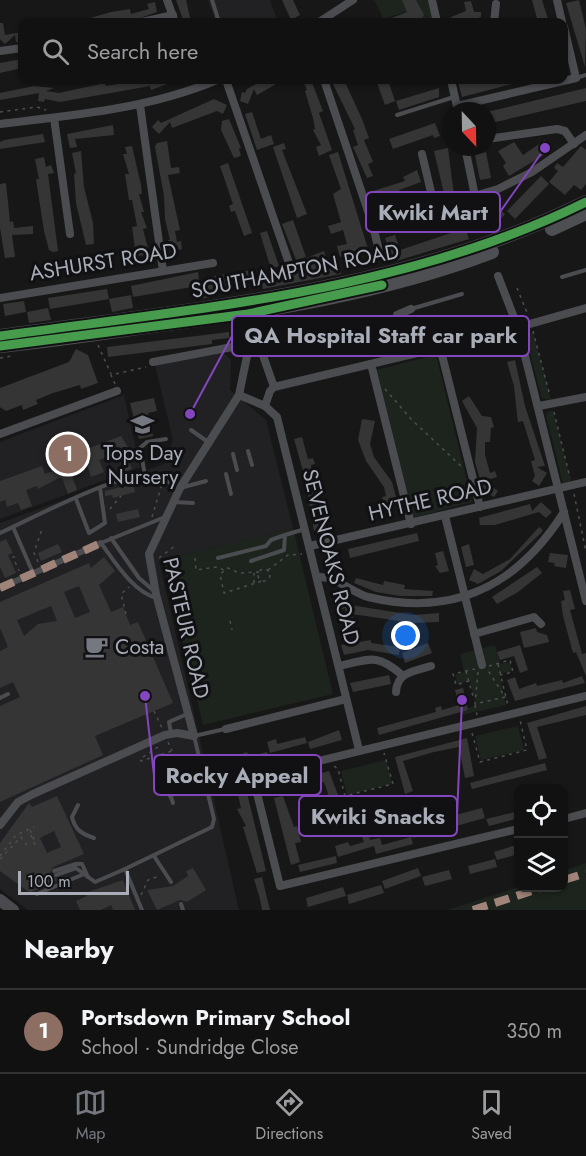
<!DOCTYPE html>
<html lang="en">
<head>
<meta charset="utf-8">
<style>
  :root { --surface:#111; --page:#1e1f1f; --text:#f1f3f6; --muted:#9c9d9f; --line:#303131; --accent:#757880 }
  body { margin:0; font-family:Jost,sans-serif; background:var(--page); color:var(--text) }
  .controls { position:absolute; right:18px; bottom:18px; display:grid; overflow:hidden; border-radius:12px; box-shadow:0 2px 4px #0004 }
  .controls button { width:54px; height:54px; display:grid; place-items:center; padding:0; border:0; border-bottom:2px solid var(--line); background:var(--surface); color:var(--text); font:30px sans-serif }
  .compass { position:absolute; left:442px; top:102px; width:54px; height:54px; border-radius:50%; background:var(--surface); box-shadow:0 2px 4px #0004; rotate:158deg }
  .scale { position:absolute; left:18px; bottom:15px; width:111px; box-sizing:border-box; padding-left:6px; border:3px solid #a8adb8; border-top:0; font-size:16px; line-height:21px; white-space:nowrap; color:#a8adb8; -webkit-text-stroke:4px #111113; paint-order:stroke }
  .you { position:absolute; left:406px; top:636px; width:21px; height:21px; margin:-15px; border:4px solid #fff; border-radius:50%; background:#1a73e8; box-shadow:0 0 0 9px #1a73e833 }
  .badge { display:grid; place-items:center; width:39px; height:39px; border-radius:50%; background:var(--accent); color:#fff; font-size:20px; font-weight:700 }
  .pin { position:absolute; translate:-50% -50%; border:3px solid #fff; box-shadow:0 2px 6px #0006 }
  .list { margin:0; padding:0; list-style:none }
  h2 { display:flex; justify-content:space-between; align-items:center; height:78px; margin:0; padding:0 24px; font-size:26px }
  h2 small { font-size:20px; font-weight:400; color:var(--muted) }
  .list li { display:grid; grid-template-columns:39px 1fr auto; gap:18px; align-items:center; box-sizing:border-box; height:84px; padding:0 24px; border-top:2px solid var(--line) }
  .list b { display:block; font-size:22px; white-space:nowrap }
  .list p { margin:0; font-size:20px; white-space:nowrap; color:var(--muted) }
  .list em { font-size:20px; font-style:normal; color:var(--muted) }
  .icon { flex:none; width:33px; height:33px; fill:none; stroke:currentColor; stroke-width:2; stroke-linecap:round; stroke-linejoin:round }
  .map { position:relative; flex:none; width:586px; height:910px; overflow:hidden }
  .search { position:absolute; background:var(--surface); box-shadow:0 2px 4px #0004; left:18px; right:18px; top:18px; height:66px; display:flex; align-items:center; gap:15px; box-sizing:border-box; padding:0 21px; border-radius:12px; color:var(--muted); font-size:22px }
  .sheet { height:162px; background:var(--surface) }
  nav { display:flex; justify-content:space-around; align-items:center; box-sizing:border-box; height:84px; border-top:2px solid var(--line); background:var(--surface); font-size:16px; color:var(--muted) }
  nav a { display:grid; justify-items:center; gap:3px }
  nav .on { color:var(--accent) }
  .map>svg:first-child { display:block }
</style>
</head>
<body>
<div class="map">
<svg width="586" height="910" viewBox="0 0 586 910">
  <rect width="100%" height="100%" fill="#171717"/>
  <g fill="#212123">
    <path d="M208,0H270L278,22H216Z"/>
    <path d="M224,353L231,360L230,390L266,420L293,528L159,561L239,910H28L0,889V523L164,464L173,440L155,365Z"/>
    <path d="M124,395L140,467L0,519V442Z"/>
  </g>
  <g fill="#1d241e">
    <path d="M374,0H430L434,17L425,21H411L407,11L384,19Z"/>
    <path d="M533,332L551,400L542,398L525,335Z"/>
    <path d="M436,355L472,502L412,518L376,370Z"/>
    <path d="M549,411H553L571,481L563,484L546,415Z"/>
    <path d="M293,528L333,694L203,725L163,560Z"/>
    <path d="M495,645L500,664L510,662L512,671L499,674L506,705L462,715L461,711L476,705L470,681L457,684L455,675L464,672L460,654Z"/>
    <path d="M518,726L524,750L481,760L475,736Z"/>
    <path d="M386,760L392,784L347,795L341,771Z"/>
    <path d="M586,863V910H448L518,887L564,888V871Z"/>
  </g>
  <g fill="#353536" fill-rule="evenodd">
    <path d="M176,0H186L191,22H184Z"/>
    <path d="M282,0H293L300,15L291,20Z"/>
    <path d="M402,0H416L424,15L420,21L381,22L407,12Z"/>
    <path d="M532,0H542L549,22H538Z"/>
    <path d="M579,0L586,29L585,67L566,3Z"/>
    <path d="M471,1L474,12H481V17L468,22H452L451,17L466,11L464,2Z"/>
    <path d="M155,2L157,12L137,19L125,22L124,20L83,22V20L111,12L130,9L131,14L149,9L147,4Z"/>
    <path d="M0,23H3L5,35L22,32V42H16L15,35L5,44L0,39Z"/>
    <path d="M22,59V68L0,73V63Z"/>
    <path d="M142,80H178L151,90L150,86L60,102L45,99L44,102L38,101L39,93L0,100V93L34,86L54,88L46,91L59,93L105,83L106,86Z"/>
    <path d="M263,80H283L257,95L254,89L248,104L240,101L242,92L245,93L247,89Z"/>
    <path d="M311,80L323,111L319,113L332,150L319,156L316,147L321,145L313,130L315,129L313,118L305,91L307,90L304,83Z"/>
    <path d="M331,80H344L362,119L369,138L364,140L373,162L368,164L373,176L367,178L353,147L358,145L353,130L355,129Z"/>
    <path d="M376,80H388L395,101L385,105Z"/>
    <path d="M476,80H523L524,81L462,97L458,82Z"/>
    <path d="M439,88V97L399,110L396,101Z"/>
    <path d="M586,88V101L487,124V112Z"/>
    <path d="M214,99L227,105L223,114L217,111L172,128L170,122L159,134L152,127L158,120L161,123Z"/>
    <path d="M252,112L261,139L271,135L274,144L257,150L245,114Z"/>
    <path d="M229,119L241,148L239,149L241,156L234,158L221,130L222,121Z"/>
    <path d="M435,123L440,136L434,138L433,135L393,149L389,139Z"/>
    <path d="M113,125L114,135L75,139L77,147L70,148L67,134Z"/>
    <path d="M43,134L45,142L0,149V142L4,140Z"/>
    <path d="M545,140L552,150L509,176L503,166L506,163L498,151L514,142L523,155Z"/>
    <path d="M167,141L171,168L179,167L180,173L168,175L180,230L175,231L177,242L181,241L182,249L172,252L168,240H170L165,219L164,196L155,147L157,143Z"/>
    <path d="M284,143L286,149L282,150L307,214L297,218L273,147Z"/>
    <path d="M132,146L141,185L142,194H139L144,212H141L147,228L143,229L148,248L147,255L136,256L132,227L137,226L132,200H129L125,174H129L123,154H127L125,147Z"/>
    <path d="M581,146L586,150V184L581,190L574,185L565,195L549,182L558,171L554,168L557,163L563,167Z"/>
    <path d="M448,148L454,195L445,198L434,151Z"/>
    <path d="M81,151L84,187L93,223L94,244L86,245L76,203L74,174L76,173L72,153Z"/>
    <path d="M338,152L368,249L340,257L337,246L347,244L343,230L331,234L328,226L341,222L333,194L341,189L329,155Z"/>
    <path d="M486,152L491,178L480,180L475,155Z"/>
    <path d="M44,157L46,167L51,165L54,173L48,174L58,251L53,252L49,250L44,231L36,179H39L35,159Z"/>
    <path d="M228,163L252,233L244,236L235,211L231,212L229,206L233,204L220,166Z"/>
    <path d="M417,170L421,182L399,190L405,208L382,217L373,191L405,181L403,177Z"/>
    <path d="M541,176L549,184L515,219L507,211Z"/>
    <path d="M6,183L10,222L13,221L14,228L33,226V234L12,235L15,257L5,258L0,228V184Z"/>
    <path d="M490,201L505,214L497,223L482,210Z"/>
    <path d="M460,214L469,239L393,262L385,238L395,235L400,250L454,232L449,217Z"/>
    <path d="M293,220L306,257L296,260L282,224Z"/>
    <path d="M267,231L279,266L271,269L260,233Z"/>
    <path d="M324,251L329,266L339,264L341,274L263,289L261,280L310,268L306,258Z"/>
    <path d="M252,270L254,281L216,288L214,276Z"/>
    <path d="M198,272L200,287L213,284L216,296L195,300L192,287L133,297L131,286Z"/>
    <path d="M107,289L109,299L50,309L48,298Z"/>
    <path d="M131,295L133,308L112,312L109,299Z"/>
    <path d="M24,301L26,312L5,316L3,304Z"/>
    <path d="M48,308L51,320L29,323L27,312Z"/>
    <path d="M229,332V338L212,340V344L108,357L107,347Z"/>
    <path d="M76,349L88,355L98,383L81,389L80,385L53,393L36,400L38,404L23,410L22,405L6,411L0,407V388L69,362Z"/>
    <path d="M515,360L525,406L545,466L537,467L547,473L539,486L532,481L535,476L531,461L535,460L523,421L518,422L517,415L514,386L507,362Z"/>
    <path d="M469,396L482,416L491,417L494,427L491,428L490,442H485V455L490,473L495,471L497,477L484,481L498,491L494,497L483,490L475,462L477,428L462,401Z"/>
    <path d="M154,398L157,411L148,413L153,436L139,439L130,403Z"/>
    <path d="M362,419L375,421L370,444L374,457L392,482L397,501L384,504L382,497L386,496L384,487L366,461L358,440Z"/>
    <path d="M121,436L131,452L127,457L132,469L124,472L117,453L99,460L104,472L91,477L87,464L70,470L77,490L68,494L62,478H59L38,489L37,486L26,490L32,506L21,510L18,503L7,507L5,500L0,502V481L42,466L45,474L58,469L55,461Z"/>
    <path d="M302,437L308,459L313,458L315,464L311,465L315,497L322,524L332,530L329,535L323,536L314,531L305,478L294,439Z"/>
    <path d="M133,484L135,492L113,498L112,495L105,496V491Z"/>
    <path d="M541,502L552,512L546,518L539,512L495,525H480L479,518L530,504L532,511Z"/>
    <path d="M138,509L140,517L118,522L116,514Z"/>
    <path d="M539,527L543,530L541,533L501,571L478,584L469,580L474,569L483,574L510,559Z"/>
    <path d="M417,533L419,541L350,558L348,549Z"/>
    <path d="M6,539L13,553L8,555L16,573L5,578L0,567V542Z"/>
    <path d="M58,544L62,552L41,561L38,553Z"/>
    <path d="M469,544L474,565L466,567L461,547Z"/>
    <path d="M443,551L449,571L440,573L435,566L438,565L435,553Z"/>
    <path d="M550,553L568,555L566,568L554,566L555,563L548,562Z"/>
    <path d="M104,557L115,571L99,585L111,612L123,607L130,625L138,622L173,703L95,736L103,755L0,802V706L20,697L13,682L0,688V651L8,647L0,628V602L89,563L91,568ZM79,586L90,612L75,618L64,592ZM51,606L57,621L38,624L24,636L17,620Z"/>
    <path d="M537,567L542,573L518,592L497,604L492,597Z"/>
    <path d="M356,578L383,585L384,581L405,585L404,589L433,591L432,596H400L376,592L354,583Z"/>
    <path d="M570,590L575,609L570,610L582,654L586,653V676L576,652L573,653L563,616L561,601L565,600L563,591Z"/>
    <path d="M343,592L350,605L413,615L439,613V622L413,623L352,614L353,619L347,620L345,608L337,612L333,605L343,599Z"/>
    <path d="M536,628L537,632L547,635L549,642L524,648L520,632Z"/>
    <path d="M371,640V643L400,647L399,655L368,650L344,655L341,645Z"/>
    <path d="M428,643L432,653L405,663L402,653Z"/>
    <path d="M520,645L528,670L520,673L514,656L500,660L497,652Z"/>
    <path d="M389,675L391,684L353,692L350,683Z"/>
    <path d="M582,676L585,683L515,701L507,680L515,677L519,689L536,683L537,686L562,680L563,683Z"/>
    <path d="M463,688L468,710L379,735L377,728L436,712L435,708L441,706L442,710L459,705L455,690Z"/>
    <path d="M586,706V715L537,727L547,758L539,760L527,723Z"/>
    <path d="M339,730L342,740L310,749L308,742Z"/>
    <path d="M305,737L307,743L270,753L267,742L276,739L277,744Z"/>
    <path d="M467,738L474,776L465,778L459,747L434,752L403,761L413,791L405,794L395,757Z"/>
    <path d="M247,752L249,757L267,752L269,757L233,768L231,762L240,759L239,755Z"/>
    <path d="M545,763L547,770L472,789L470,783Z"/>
    <path d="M329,771L338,795L335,796L341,812L363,806L364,810L411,797L412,802L364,816L370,840L380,838L382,845L411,837L413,844L376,854L374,846L338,857L335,846L348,842L350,846L364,842L355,819L338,824L328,800L330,799L324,782L313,785V782L277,792L275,786Z"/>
    <path d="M247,793L266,871L257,873L243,827L246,826L237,809L241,808L238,795Z"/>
    <path d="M57,796L84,854L53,867L50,873L58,880L30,893L0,871V843L29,803L32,807ZM54,831L61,847L47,853L40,838Z"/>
    <path d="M283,796L294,827L297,826L301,842L295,843L300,862L291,865L274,798Z"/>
    <path d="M482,808L485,818L413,838L409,825L417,823L418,829L449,821L448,817Z"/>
    <path d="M519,811V818L489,826L486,819Z"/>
    <path d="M519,844V854L497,860L494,852Z"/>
    <path d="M336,856L337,863L300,872L298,865Z"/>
    <path d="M495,859L497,867L470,874L468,866Z"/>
    <path d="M193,868L206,890L187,902L180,900L157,910L147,890L173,886L188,876L186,871Z"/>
    <path d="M418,868L421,876L385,889L382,881Z"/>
    <path d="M449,870L452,879L425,886L422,877Z"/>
    <path d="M262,877L266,894L270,910H262L260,899L254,879Z"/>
    <path d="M123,880L135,910H113L111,905L101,910H80L76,901L87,896L85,893Z"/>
    <path d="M381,885L384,893L349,904L347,895Z"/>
    <path d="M343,887L346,896L308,907L306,898Z"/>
  </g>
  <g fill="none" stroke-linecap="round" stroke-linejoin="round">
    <g stroke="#4d4e52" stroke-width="1.5" stroke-dasharray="3 4.5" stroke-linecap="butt">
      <path d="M0,112L37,107L46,110"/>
      <path d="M517,288L528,315"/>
      <path d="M533,331L550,396"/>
      <path d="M98,345L111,374"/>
      <path d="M0,358L11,356"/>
      <path d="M115,384L111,375L146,367"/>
      <path d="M385,389L411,419L462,467"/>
      <path d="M554,412L570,478"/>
      <path d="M574,494L586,552"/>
      <path d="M110,509L121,496"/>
      <path d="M152,517L162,484"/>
      <path d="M15,557H13L19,571"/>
      <path d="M159,558L175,546"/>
      <path d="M195,558L196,570L217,567L224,570"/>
      <path d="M38,562L34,553L42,529"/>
      <circle cx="264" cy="575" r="6"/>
      <path d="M268,570L288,555L302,554"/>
      <path d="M259,572L239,573L228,568L220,574L224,593L262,581"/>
      <path d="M254,583V573"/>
      <path d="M126,614L121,594L129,587"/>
      <path d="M230,621L232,630"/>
      <path d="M498,664L508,706"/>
      <path d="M489,666L510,660L513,672L500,675"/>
      <path d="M466,671L474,700"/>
      <path d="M478,672L475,704L505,697L487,669"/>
      <path d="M469,681L456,685L453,674L475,669"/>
      <path d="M475,705L477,715"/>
      <path d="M154,711L162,728"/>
      <path d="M472,733L480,762L527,750L520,720"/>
      <path d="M168,742L172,751"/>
      <path d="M158,747L140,759L141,761L172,751L177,761"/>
      <path d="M334,766L338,769L345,796L393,784L384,753"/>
      <path d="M30,830L36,844"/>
      <path d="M31,835L35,845"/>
      <path d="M0,856L16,835L34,827"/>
      <path d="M0,859L21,837L29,848"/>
      <path d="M141,895L148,880L159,876"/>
    </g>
    <g stroke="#4b4c50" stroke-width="4">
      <path d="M212,0L219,22"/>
      <path d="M576,78L586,75"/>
      <path d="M397,115L454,97"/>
      <path d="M562,277L586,270"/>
      <path d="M411,309L462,294"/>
      <path d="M191,430L208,442"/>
      <path d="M248,451L252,465"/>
      <path d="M233,454L237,470"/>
      <path d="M226,474L231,494"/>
      <path d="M145,475L140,448L147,442L166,439"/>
      <path d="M76,499L89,533L105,523L100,488"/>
      <path d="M173,502L193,503"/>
      <path d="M13,527L33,573"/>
      <path d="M0,533C33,518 117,473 150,475C160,476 171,484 180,488L206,481"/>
      <path d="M111,538L139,578L154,591"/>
      <path d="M218,558L266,546L271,540L285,535"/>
      <path d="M251,561L284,550L285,535L305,529"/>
      <path d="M157,598C133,592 115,562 101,543L165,517"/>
      <path d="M0,698L8,694"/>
      <path d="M171,733L169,722L187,714"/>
      <path d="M163,784L202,766"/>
      <path d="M165,788L203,771"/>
      <path d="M170,796L205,780"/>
      <path d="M173,803L169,792L204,776"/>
      <path d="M78,805L72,817C75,830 82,834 94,838"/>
      <path d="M154,856L171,882"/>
      <path d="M54,871L76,864H82L88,877"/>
      <path d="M56,875L76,868L84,874"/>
      <path d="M37,894L84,874L95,882L125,869"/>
      <path d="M181,904L183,910"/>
      <path d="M142,910L125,869L212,827L214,819L194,736L225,729"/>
    </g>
    <path stroke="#4b4c50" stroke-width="6" d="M0,588L101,543"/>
    <g stroke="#4b4c50" stroke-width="8">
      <path d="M167,0L175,22"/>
      <path d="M432,0L437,22"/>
      <path d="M557,0L562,22"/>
      <path d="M142,22L173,15"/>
      <path d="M319,22L353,0"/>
      <path d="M494,22L496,4"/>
      <path d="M0,51L22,48"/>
      <path d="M226,80L290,266"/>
      <path d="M324,80L373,226L380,255"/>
      <path d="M451,80L458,111"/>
      <path d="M140,105L163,271"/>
      <path d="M457,106L576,78L564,27"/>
      <path d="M54,118L70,234"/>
      <path d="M0,124C74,115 148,109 217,80"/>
      <path d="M487,139L557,129L565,131L574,144"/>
      <path d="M465,147L475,196"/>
      <path d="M422,154L435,209"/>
      <path d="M373,226L498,189L532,172L586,135"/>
      <path d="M498,276L518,328L586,601"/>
      <path d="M0,298L213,263"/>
      <path d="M261,334L259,344L274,387"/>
      <path d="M440,347L480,507"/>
      <path d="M406,355L397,315L411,309"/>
      <path d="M153,362L248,344"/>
      <path d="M371,364L411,524"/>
      <path d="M239,395L265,406L277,417L359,750"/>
      <path d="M265,406L270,391L274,387L480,338L586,308"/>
      <path d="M539,406L586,397"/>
      <path d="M0,434L117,391"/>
      <path d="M445,516L482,665"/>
      <path d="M310,546L586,482"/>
      <path d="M318,577C336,576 351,592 368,597C455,618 518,585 564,512"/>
      <path d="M474,634L534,617L541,624"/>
      <path d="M339,666C370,659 377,653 402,675"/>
      <path d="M396,692C397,672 414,671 431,666"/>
      <path d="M226,729L346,699"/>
      <path d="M564,819L586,813"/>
      <path d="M0,825L18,802L33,794L165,735L177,733L194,736L156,594L149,554L180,488L239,395L247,356V310"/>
      <path d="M518,829L280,886L253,777L586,696"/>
    </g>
    <path stroke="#4a4a4e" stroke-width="12" d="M0,900L13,910"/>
    <g stroke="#4d4f52" stroke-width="14">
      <path d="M552,229L586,213"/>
      <path d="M0,336C198,308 404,292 586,202"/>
      <path d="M0,346C48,341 97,334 145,327C262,312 381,294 492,252"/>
    </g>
    <g stroke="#a18479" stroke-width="8" stroke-dasharray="15 8" stroke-linecap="butt">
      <path d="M261,334L263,328"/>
      <path d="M0,588L101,543"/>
      <path d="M564,880L586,873"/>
      <path d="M473,910L541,888"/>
    </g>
    <defs>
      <g id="cycleway">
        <path d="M0,336C198,308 404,292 586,202"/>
        <path d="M0,346L248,314L382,285"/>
      </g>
    </defs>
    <use href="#cycleway" stroke="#111113" stroke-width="13"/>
    <use href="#cycleway" stroke="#469c4c" stroke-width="9"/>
  </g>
  <defs>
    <symbol id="school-bare" viewBox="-9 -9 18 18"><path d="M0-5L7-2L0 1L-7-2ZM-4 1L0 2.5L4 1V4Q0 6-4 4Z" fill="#757880" stroke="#111113" stroke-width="2.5" paint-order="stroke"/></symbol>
    <symbol id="cafe-bare" viewBox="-9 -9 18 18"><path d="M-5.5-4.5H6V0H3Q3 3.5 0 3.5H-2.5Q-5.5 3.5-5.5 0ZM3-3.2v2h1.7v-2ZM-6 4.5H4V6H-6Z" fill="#757880" stroke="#111113" stroke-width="2.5" paint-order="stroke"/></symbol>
  </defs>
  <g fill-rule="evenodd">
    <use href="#school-bare" x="126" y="408" width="33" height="33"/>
    <use href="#cafe-bare" x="80" y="630" width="33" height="33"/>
  </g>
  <g text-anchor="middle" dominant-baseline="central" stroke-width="6" stroke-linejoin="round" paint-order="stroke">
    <g font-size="21" fill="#a8adb8" stroke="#111113">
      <text transform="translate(103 262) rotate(-9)">ASHURST ROAD</text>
      <text transform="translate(295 271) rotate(-11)">SOUTHAMPTON ROAD</text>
      <text transform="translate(430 500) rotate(-13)">HYTHE ROAD</text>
      <text transform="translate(331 557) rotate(76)">SEVENOAKS ROAD</text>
      <text transform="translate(186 628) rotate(77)">PASTEUR ROAD</text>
    </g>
    <g font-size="21" fill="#a8adb8" stroke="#111113">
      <text x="143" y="453">Tops Day<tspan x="143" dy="24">Nursery</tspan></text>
      <text x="115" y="647" text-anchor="start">Costa</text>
    </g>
  </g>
  <path fill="none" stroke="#8446be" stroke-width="2" d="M545 148L500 212M190 414L232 336M145 696L154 775M462 700L457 816"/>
  <g fill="#8446be" stroke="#111113" stroke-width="2">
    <circle cx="545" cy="148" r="6"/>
    <circle cx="190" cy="414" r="6"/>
    <circle cx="145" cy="696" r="6"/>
    <circle cx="462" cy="700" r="6"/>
  </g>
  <g fill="#111113" stroke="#8446be" stroke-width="2">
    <rect x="366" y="192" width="134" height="40" rx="6"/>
    <rect x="232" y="316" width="297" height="40" rx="6"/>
    <rect x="154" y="755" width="167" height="40" rx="6"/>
    <rect x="299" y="796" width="158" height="40" rx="6"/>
  </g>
  <g font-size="22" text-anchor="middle" font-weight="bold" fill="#a8adb8">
    <text x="433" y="220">Kwiki Mart</text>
    <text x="381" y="343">QA Hospital Staff car park</text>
    <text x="237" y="783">Rocky Appeal</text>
    <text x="378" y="824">Kwiki Snacks</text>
  </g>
</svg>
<div class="controls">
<button><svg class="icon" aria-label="locate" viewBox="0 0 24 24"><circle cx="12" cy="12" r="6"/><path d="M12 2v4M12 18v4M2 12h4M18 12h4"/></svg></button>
<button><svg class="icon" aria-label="layers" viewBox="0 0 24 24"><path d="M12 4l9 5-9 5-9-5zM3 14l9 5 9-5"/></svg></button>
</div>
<svg class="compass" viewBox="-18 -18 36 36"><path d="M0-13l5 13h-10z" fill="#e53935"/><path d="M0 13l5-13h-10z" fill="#9c9d9f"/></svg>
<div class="scale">100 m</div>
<div class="you"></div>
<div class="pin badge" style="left:68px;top:454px;background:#8d6e63">1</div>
<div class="search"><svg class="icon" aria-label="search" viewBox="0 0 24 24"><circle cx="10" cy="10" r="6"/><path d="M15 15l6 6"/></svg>Search here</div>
</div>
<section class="sheet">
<h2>Nearby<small></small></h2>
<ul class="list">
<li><span class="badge" style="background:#8d6e63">1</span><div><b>Portsdown Primary School</b><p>School · Sundridge Close</p></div><em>350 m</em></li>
</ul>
</section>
<nav>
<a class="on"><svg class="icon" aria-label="map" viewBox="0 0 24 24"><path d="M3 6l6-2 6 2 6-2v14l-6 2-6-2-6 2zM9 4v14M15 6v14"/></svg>Map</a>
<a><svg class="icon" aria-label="directions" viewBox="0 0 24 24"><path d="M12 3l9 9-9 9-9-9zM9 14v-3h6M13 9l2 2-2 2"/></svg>Directions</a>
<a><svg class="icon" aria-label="saved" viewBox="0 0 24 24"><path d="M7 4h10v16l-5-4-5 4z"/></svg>Saved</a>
</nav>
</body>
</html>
